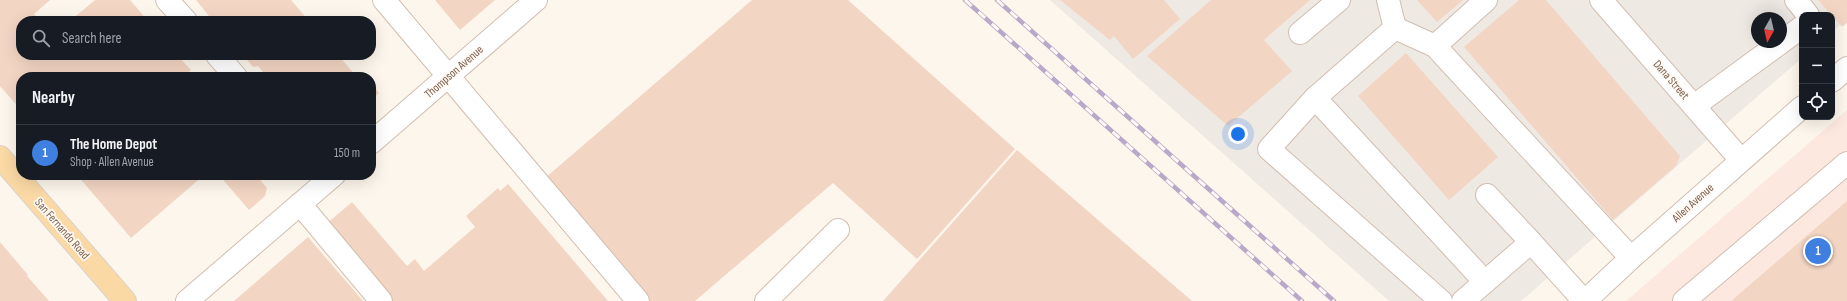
<!DOCTYPE html>
<html lang="en">
<head>
<meta charset="utf-8">
<style>
  :root { --surface:#171b24; --page:#242831; --text:#f1f3f6; --muted:#9ea1a6; --line:#363941; --accent:#e76f51 }
  body { margin:0; font-family:"Sofia Sans Condensed",sans-serif; background:var(--page); color:var(--text) }
  .controls { position:absolute; right:12px; top:12px; display:grid; overflow:hidden; border-radius:8px; box-shadow:0 4px 16px #0002 }
  .controls button { width:36px; height:36px; display:grid; place-items:center; padding:0; border:0; border-bottom:1px solid var(--line); background:var(--surface); color:var(--text); font:20px sans-serif }
  .compass { position:absolute; left:1751px; top:12px; width:36px; height:36px; border-radius:50%; background:var(--surface); box-shadow:0 4px 16px #0002; rotate:188deg }
  .you { position:absolute; left:1238px; top:134px; width:14px; height:14px; margin:-10px; border:3px solid #fff; border-radius:50%; background:#1a73e8; box-shadow:0 0 0 6px #1a73e833 }
  .badge { display:grid; place-items:center; width:26px; height:26px; border-radius:50%; background:var(--accent); color:#fff; font-size:13px; font-weight:700 }
  .pin { position:absolute; translate:-50% -50%; border:2px solid #fff; box-shadow:0 1px 4px #0006 }
  .list { margin:0; padding:0; list-style:none }
  h2 { display:flex; justify-content:space-between; align-items:center; height:52px; margin:0; padding:0 16px; font-size:17px }
  h2 small { font-size:13px; font-weight:400; color:var(--muted) }
  .list li { display:grid; grid-template-columns:26px 1fr auto; gap:12px; align-items:center; box-sizing:border-box; height:56px; padding:0 16px; border-top:1px solid var(--line) }
  .list b { display:block; font-size:15px; white-space:nowrap }
  .list p { margin:0; font-size:13px; white-space:nowrap; color:var(--muted) }
  .list em { font-size:13px; font-style:normal; color:var(--muted) }
  .icon { flex:none; width:22px; height:22px; fill:none; stroke:currentColor; stroke-width:2; stroke-linecap:round; stroke-linejoin:round }
  .map { position:relative; flex:none; width:1847px; height:301px; overflow:hidden }
  .search { position:absolute; background:var(--surface); box-shadow:0 4px 16px #0002; left:16px; top:16px; width:360px; height:44px; display:flex; align-items:center; gap:10px; box-sizing:border-box; padding:0 14px; border-radius:16px; color:var(--muted); font-size:15px }
  .panel { position:absolute; background:var(--surface); box-shadow:0 4px 16px #0002; left:16px; top:72px; width:360px; height:108px; border-radius:16px }
  .map>svg:first-child { display:block }
</style>
</head>
<body>
<div class="map">
<svg width="1847" height="301" viewBox="0 0 1847 301">
  <rect width="100%" height="100%" fill="#fdf6ec"/>
  <path fill="#fde8e0" d="M1847,110V301H1626Z"/>
  <path fill="#efe9e4" fill-rule="evenodd" d="M1050,0H1847V19L1832,32V15H1802V58L1521,301H1389ZM1757,18H1781V42H1757Z"/>
  <g fill="#f3d5c3">
    <path d="M0,0H50L34,14L40,21H21V55H177L191,70L183,77H21V110L0,86Z"/>
    <path d="M95,0H130L148,21H70Z"/>
    <path d="M196,0H291L309,21H213Z"/>
    <path d="M435,0H495L460,30Z"/>
    <path d="M752,0H848L1015,149L917,259L833,183L695,301H649L544,179Z"/>
    <path d="M1060,0H1164L1180,19L1133,59L1114,36L1110,40Z"/>
    <path d="M1211,0H1310L1264,40L1292,71L1228,126L1147,56Z"/>
    <path d="M1417,0H1463L1437,22Z"/>
    <path d="M1519,0H1546L1680,156L1676,166L1613,220L1464,47Z"/>
    <path d="M1818,0H1847V23L1842,27Z"/>
    <path d="M1406,53L1498,157L1449,200L1358,96Z"/>
    <path d="M243,55H338L357,77H267L258,66L253,67Z"/>
    <path d="M371,83L379,93L371,100Z"/>
    <path d="M1017,150L1192,301H883Z"/>
    <path d="M77,175H204L131,238Z"/>
    <path d="M219,175H256L267,188L265,196L249,210Z"/>
    <path d="M508,184L608,301H389L324,226L352,202L407,266L415,259L424,271L475,227L466,216L498,188L500,191Z"/>
    <path d="M1847,201V301H1731Z"/>
    <path d="M308,237L363,301H234Z"/>
    <path d="M0,242L28,275L27,276L49,301H0Z"/>
  </g>
  <g fill="none" stroke-linecap="round" stroke-linejoin="round">
    <defs>
      <g id="minor">
        <path d="M167,0L186,21"/>
        <path d="M384,0L638,301"/>
        <path d="M1388,0L1395,28L1315,98L1269,149L1441,301"/>
        <path d="M1601,0L1741,160"/>
        <path d="M1796,0L1808,15"/>
        <path d="M1395,28L1435,46L1631,258"/>
        <path d="M1300,33L1339,0"/>
        <path d="M1435,46L1486,0"/>
        <path d="M217,55L236,77"/>
        <path d="M1832,81L1847,68"/>
        <path d="M1315,98L1485,282"/>
        <path d="M1694,106L1802,27"/>
        <path d="M371,143L536,0"/>
        <path d="M300,204L381,301"/>
        <path d="M1531,242L1584,301"/>
        <path d="M187,301L334,175"/>
        <path d="M766,301L838,230"/>
        <path d="M1463,301L1531,242L1487,195"/>
        <path d="M1585,301L1631,258L1802,107"/>
        <path d="M1684,301L1847,163"/>
      </g>
      <path id="major" d="M0,157L125,301"/>
    </defs>
    <use href="#minor" stroke="#d1beb0" stroke-width="24"/>
    <use href="#major" stroke="#dad1cd" stroke-width="24"/>
    <use href="#minor" stroke="#fff" stroke-width="22"/>
    <use href="#major" stroke="#fbd9a5" stroke-width="22"/>
    <defs>
      <g id="rail">
        <path d="M965,0L1302,301"/>
        <path d="M997,0L1334,301"/>
      </g>
    </defs>
    <use href="#rail" stroke="#b9a8c9" stroke-width="4.5"/>
    <use href="#rail" stroke="#fffaf3" stroke-width="3" stroke-dasharray="9" stroke-linecap="butt"/>
  </g>
  <g text-anchor="middle" dominant-baseline="central" stroke-width="3.5" stroke-linejoin="round" paint-order="stroke">
    <g font-size="12" fill="#7a5c4d" stroke="#fffaf3">
      <text transform="translate(454 72) rotate(-41)">Thompson Avenue</text>
      <text transform="translate(1671 80) rotate(49)">Dana Street</text>
      <text transform="translate(1693 203) rotate(-42)">Allen Avenue</text>
      <text transform="translate(62 229) rotate(49)">San Fernando Road</text>
    </g>
  </g>
</svg>
<div class="controls">
<button>+</button>
<button>−</button>
<button><svg class="icon" aria-label="locate" viewBox="0 0 24 24"><circle cx="12" cy="12" r="6"/><path d="M12 2v4M12 18v4M2 12h4M18 12h4"/></svg></button>
</div>
<svg class="compass" viewBox="-18 -18 36 36"><path d="M0-13l5 13h-10z" fill="#e53935"/><path d="M0 13l5-13h-10z" fill="#9ea1a6"/></svg>
<div class="you"></div>
<div class="pin badge" style="left:1818px;top:251px;background:#3f7fe0">1</div>
<div class="search"><svg class="icon" aria-label="search" viewBox="0 0 24 24"><circle cx="10" cy="10" r="6"/><path d="M15 15l6 6"/></svg>Search here</div>
<section class="panel">
<h2>Nearby<small></small></h2>
<ul class="list">
<li><span class="badge" style="background:#3f7fe0">1</span><div><b>The Home Depot</b><p>Shop · Allen Avenue</p></div><em>150 m</em></li>
</ul>
</section>
</div>
</body>
</html>
